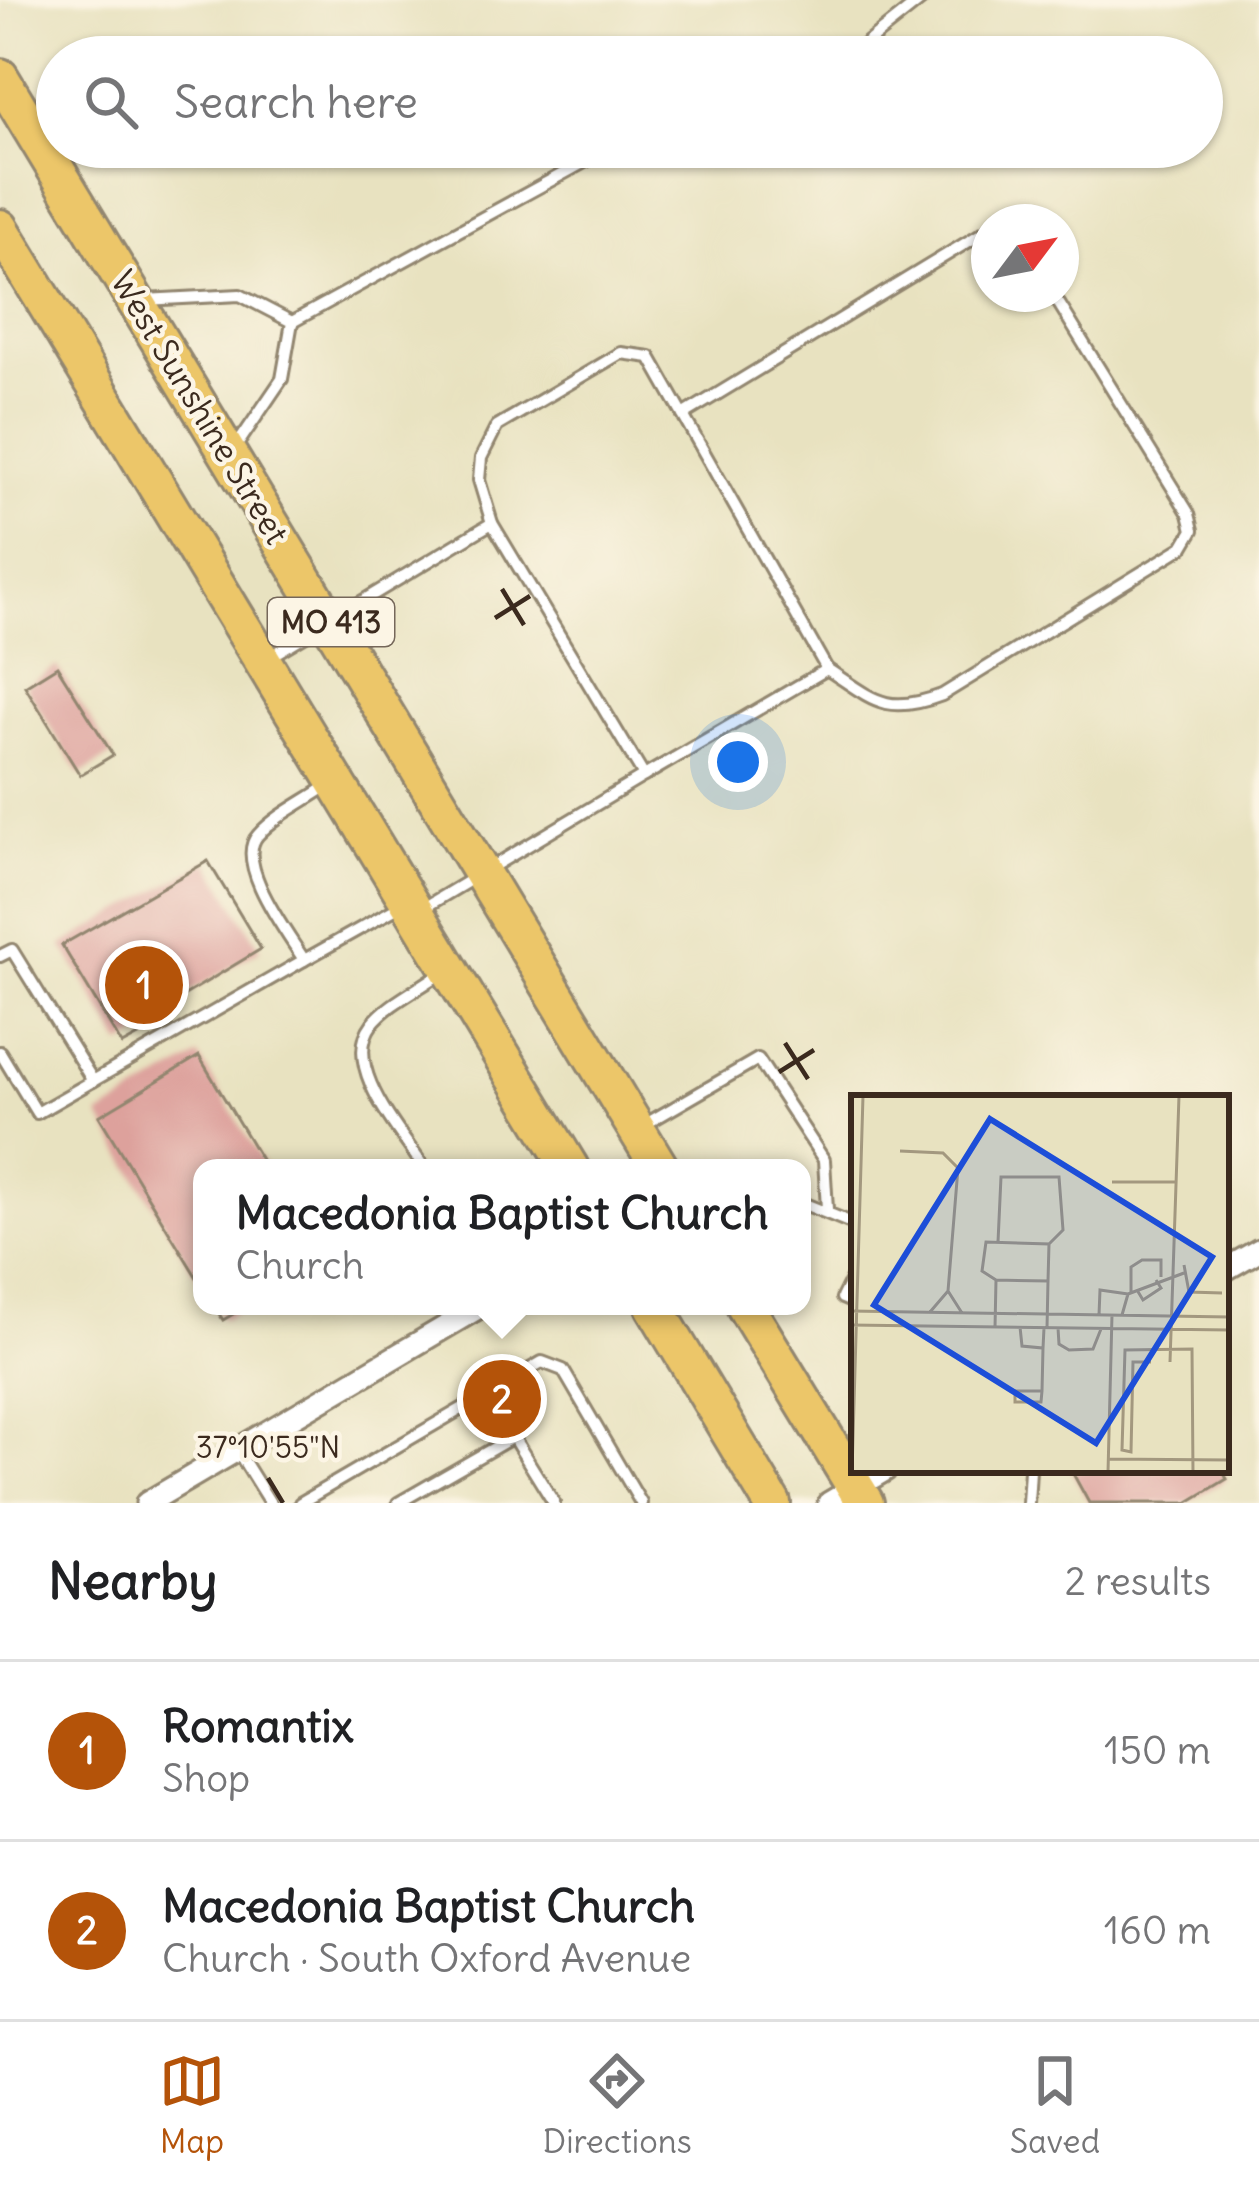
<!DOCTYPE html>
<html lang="en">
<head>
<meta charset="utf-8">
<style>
  :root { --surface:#fff; --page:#f6f6f6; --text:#202124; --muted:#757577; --line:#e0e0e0; --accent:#b45309 }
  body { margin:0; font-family:Delius,sans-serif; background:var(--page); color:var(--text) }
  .compass { position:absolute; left:971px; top:204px; width:108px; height:108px; border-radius:50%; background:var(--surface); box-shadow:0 3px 9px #0004; rotate:58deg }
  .you { position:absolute; left:738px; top:762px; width:42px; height:42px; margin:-30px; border:9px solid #fff; border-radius:50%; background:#1a73e8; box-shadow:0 0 0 18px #1a73e833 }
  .badge { display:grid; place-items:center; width:78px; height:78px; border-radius:50%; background:var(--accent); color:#fff; font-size:39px; font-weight:700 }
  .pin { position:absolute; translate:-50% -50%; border:6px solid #fff; box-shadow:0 3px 12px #0006 }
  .popup { position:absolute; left:193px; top:1159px; width:618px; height:156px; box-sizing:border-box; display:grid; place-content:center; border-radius:24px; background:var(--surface); filter:drop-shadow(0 3px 9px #0005); font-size:39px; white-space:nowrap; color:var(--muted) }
  .popup b { font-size:45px; color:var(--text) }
  .popup::after { content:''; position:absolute; left:50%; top:100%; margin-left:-24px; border:24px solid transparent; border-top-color:var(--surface) }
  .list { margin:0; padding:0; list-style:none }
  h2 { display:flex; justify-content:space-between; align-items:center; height:156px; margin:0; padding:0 48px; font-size:51px }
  h2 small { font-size:39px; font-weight:400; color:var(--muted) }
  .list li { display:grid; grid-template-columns:78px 1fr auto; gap:36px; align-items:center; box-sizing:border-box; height:180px; padding:0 48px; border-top:3px solid var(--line) }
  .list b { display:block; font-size:45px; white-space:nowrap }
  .list p { margin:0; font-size:39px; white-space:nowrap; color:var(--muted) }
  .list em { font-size:39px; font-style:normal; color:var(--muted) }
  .icon { flex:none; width:66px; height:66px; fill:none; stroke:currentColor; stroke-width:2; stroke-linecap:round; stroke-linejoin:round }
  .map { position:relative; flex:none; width:1259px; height:1503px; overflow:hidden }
  .search { position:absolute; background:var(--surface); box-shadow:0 3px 9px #0004; left:36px; right:36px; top:36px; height:132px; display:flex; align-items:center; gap:30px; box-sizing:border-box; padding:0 42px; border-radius:66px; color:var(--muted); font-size:45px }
  .sheet { height:516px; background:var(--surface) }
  nav { display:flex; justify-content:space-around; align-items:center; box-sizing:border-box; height:168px; border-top:3px solid var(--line); background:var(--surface); font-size:33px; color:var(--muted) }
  nav a { display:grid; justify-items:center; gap:6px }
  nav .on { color:var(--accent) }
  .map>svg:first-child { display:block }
</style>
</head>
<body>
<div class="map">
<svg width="1259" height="1503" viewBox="0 0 1259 1503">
  <rect width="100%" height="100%" fill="#fcf5e5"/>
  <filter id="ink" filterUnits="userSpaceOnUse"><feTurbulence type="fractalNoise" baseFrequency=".00833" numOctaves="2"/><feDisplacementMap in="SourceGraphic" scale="24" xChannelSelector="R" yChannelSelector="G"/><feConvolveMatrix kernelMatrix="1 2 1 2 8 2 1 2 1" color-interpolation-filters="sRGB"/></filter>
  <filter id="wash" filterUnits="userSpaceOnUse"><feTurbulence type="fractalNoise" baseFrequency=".004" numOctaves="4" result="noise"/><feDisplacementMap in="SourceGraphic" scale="48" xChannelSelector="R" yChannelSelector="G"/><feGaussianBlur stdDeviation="2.7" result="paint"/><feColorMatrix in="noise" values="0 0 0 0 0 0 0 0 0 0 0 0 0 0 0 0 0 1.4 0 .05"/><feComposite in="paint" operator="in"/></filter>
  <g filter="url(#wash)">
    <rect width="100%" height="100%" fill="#e8e2c0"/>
    <g id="blocks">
      <g fill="#dda19c">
        <path d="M57,666L113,755L80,775L25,686Z"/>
        <path d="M208,861L261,949L140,1022L146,1032L122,1045L62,945Z"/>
        <path d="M199,1056L266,1168H202V1286L99,1116Z"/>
        <path d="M214,1306H247L223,1320Z"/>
        <path d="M1071,1470H1222L1227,1479L1187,1503H1089Z"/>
      </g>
    </g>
  </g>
  <g filter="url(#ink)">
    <use href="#blocks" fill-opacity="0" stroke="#92866f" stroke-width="3"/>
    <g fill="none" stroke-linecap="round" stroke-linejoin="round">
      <defs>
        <g id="service">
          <path d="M849,57L921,0"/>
          <path d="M144,300L240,295L292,322L282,379L233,451"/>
          <path d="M292,322L612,147"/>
          <path d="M683,415L989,229"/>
          <path d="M492,523L479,480L481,458L497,426L621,353L650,357L827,669L644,776"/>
          <path d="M266,659L492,523L644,776L420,910"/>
          <path d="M827,669C874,700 886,716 942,695L1183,547L1193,530L1189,514L1053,294"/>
          <path d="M327,786C306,801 276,815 258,835C233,862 288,934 304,960L404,904"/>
          <path d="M0,956L12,950L93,1081"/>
          <path d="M0,1052L37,1113L304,960"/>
          <path d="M644,1125L758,1059L824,1160L827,1209"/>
          <path d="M424,1168C403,1134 340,1066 372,1024C387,1004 421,988 441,973"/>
          <path d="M802,1203L854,1224"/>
          <path d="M854,1274L842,1298L854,1303"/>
          <path d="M237,1450L270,1503"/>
          <path d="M300,1503L542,1362L563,1370L641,1503"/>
          <path d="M398,1503L513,1437L554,1503"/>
          <path d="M1028,1503L1030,1470"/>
        </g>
        <g id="minor">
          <path d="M1226,1269L1259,1250"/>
          <path d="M147,1503L481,1306"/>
          <path d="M829,1503L885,1470"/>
        </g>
        <g id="primary">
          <path d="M0,77L660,1168"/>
          <path d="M0,228L570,1168"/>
          <path d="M654,1306L772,1503"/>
          <path d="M745,1306L865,1503"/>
        </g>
      </defs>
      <use href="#service" stroke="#92866f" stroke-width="16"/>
      <use href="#minor" stroke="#92866f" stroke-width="27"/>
      <use href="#primary" stroke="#92866f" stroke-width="42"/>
      <use href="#service" stroke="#fff" stroke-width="10"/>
      <use href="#minor" stroke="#fff" stroke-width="21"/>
      <use href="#primary" stroke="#ecc669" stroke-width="36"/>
    </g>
  </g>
  <path fill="none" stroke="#3b2a1e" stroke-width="4.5" d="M502,589L524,625M495,618L530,596M785,1043L808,1079M779,1072L814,1050M268,1478L283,1503"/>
  <g text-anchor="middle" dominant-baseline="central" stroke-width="9" stroke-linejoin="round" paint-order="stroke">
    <rect fill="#fcf5e5" stroke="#75675a" stroke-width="3" x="268" y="598" width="126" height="48" rx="9"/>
    <g font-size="30" font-weight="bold" fill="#3b2a1e">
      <text x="331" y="622">MO 413</text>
    </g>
    <g font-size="33" fill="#3b2a1e" stroke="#fcf5e5">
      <text transform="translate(200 407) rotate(59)">West Sunshine Street</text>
    </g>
  </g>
  <g transform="translate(851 1095)">
    <rect width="378" height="378" fill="#e8e2c0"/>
    <path fill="none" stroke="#a3987f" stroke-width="3" d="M49,56L92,58L107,73L97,196M261,87H325M147,147L150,82H208L212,135L198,149M333,170L338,197L371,198M145,185L131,176L135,147L198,149L197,186M286,195L292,205L310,193L305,185M280,197V172L291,165H310V182M0,216L378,222M79,217L97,196L111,218M248,220L249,195L277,199M271,220L277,199L333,178M0,230L378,235M144,232L145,185L197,186L196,233M169,232L171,251L192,253L193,233M207,233L208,249L218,255L242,254L250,234M300,267H282L280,357L271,355L274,255L341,254L342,377M319,267L328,1M191,296H164V307H190L191,296L192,253M257,364L378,365M1,377L12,1M257,377L261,220"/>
    <path fill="#1d4ed8" fill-opacity="0.15" stroke="#1d4ed8" stroke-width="6" d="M139,24L361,162L245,348L23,210Z"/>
    <rect width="378" height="378" fill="none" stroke="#3b2a1e" stroke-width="6"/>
  </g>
  <g font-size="30" text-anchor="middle" fill="#3b2a1e" stroke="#fcf5e5" stroke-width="9" stroke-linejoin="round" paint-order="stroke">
    <text x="268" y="1458">37°10'55"N</text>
  </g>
</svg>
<svg class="compass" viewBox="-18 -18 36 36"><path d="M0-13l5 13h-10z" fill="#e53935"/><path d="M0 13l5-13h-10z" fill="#757577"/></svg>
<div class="you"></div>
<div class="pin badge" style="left:144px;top:985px">1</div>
<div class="pin badge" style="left:502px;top:1399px">2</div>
<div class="popup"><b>Macedonia Baptist Church</b>Church</div>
<div class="search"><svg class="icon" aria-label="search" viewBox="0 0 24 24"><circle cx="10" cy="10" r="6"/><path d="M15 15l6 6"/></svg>Search here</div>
</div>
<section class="sheet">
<h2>Nearby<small>2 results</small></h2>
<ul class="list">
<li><span class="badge">1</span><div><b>Romantix</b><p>Shop</p></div><em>150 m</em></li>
<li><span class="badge">2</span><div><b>Macedonia Baptist Church</b><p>Church · South Oxford Avenue</p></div><em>160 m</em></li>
</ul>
</section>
<nav>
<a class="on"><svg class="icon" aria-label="map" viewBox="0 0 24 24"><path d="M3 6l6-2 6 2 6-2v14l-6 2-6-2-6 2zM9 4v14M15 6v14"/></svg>Map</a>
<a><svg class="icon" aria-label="directions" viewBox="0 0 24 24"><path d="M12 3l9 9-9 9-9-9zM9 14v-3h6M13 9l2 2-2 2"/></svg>Directions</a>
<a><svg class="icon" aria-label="saved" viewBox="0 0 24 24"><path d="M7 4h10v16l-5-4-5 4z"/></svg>Saved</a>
</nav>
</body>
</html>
